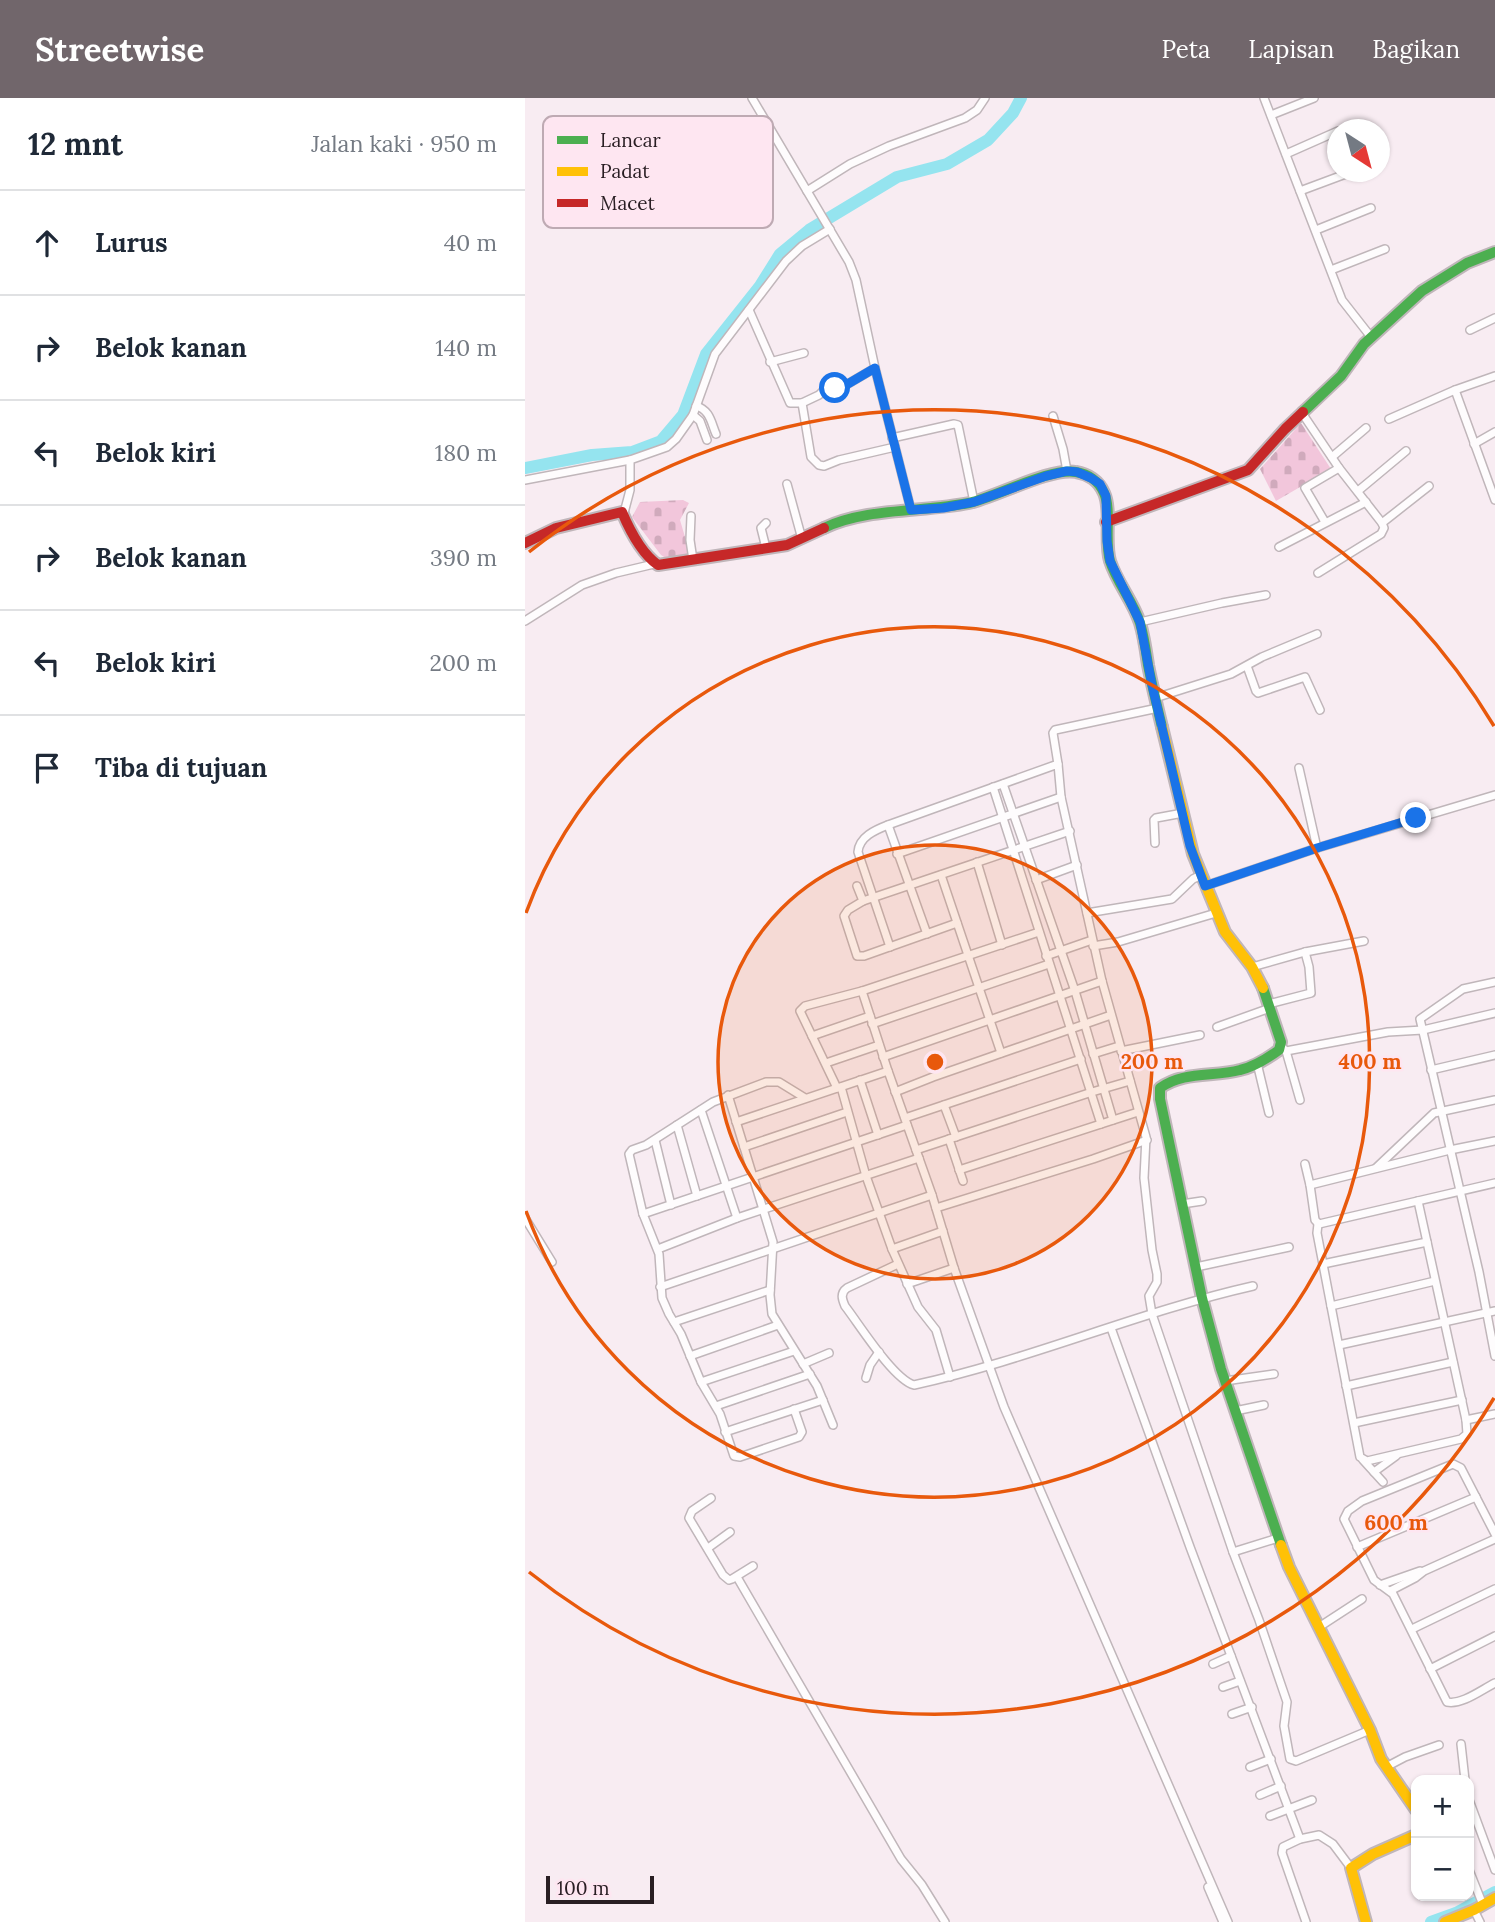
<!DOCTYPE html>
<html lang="id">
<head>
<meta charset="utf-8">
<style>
  :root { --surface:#fff; --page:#f2f2f3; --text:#1f2937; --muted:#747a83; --line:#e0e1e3; --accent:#71666b }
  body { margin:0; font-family:Lora,serif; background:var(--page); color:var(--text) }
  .controls { position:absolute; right:21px; bottom:21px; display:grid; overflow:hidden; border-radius:14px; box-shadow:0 2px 5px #0004 }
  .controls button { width:63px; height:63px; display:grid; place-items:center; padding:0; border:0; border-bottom:2px solid var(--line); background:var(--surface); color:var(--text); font:35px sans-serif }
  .compass { position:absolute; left:802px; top:21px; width:63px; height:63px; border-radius:50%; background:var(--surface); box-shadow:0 2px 5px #0004; rotate:144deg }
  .scale { position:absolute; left:21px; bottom:18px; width:108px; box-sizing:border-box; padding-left:7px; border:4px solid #291e23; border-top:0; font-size:19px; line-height:24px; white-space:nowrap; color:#291e23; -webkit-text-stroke:5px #fee6f1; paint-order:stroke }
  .stop { position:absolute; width:21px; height:21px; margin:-16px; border:5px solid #1a73e8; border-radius:50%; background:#fff }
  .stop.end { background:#1a73e8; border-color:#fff; box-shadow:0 2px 7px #0008 }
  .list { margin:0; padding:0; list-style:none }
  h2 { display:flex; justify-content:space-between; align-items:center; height:91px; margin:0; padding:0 28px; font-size:30px }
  h2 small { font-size:23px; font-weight:400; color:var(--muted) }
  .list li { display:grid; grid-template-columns:46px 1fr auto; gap:21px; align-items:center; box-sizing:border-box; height:105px; padding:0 28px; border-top:2px solid var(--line) }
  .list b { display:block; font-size:26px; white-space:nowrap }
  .list em { font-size:23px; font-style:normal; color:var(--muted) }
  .icon { flex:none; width:38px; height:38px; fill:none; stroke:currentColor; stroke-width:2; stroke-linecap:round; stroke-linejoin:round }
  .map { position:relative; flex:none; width:970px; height:1824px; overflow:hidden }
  header { display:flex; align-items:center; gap:42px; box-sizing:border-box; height:98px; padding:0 35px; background:var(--accent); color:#fff }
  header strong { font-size:33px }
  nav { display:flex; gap:38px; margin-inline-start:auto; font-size:24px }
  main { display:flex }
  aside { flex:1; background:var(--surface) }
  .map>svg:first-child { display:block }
</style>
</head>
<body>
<header>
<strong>Streetwise</strong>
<nav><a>Peta</a><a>Lapisan</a><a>Bagikan</a></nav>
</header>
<main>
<aside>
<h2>12 mnt<small>Jalan kaki · 950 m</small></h2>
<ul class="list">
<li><svg class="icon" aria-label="ahead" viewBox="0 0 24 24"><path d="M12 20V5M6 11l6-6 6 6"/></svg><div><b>Lurus</b></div><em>40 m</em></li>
<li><svg class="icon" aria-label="right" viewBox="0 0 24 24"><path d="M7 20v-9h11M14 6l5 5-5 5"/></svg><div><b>Belok kanan</b></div><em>140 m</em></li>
<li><svg class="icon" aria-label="left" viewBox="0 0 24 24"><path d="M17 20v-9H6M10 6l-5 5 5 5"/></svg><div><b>Belok kiri</b></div><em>180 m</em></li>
<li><svg class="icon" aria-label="right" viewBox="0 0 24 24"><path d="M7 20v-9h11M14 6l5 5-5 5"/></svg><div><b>Belok kanan</b></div><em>390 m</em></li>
<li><svg class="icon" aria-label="left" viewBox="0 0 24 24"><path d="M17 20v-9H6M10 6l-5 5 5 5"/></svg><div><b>Belok kiri</b></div><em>200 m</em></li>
<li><svg class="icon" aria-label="arrive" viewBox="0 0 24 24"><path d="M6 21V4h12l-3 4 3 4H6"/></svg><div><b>Tiba di tujuan</b></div></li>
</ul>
</aside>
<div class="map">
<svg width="970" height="1824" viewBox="0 0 970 1824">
  <defs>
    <pattern id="cemetery-stones" width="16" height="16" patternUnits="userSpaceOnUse" patternTransform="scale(1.75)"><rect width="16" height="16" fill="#f2c6db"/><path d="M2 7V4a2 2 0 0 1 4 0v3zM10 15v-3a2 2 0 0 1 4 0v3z" fill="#d0aabc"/></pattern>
  </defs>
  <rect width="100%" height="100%" fill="#f8ecf2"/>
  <g fill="url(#cemetery-stones)">
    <path d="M776,325L806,371L751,403L735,371Z"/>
    <path d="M158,402L164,405L155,422L165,456L144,462L136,457L107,419L115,404Z"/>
  </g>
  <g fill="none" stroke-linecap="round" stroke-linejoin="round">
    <g stroke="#95e4ef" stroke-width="12">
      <path d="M0,370L67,357L107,354L136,343L158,317L181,256L235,188L255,156L284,132L372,79L422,66L463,42L488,15L496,0"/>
      <path d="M906,1824L931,1815L970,1794"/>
    </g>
    <defs>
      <g id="street">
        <path d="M227,0L324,164L331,182L350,270L386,412"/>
        <path d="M739,0L817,202L846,239"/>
        <path d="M746,17L789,0"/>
        <path d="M761,56L813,33"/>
        <path d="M282,93L325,66L364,48L440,20L452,12L460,0"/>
        <path d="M775,93L826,74"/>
        <path d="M791,132L846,110"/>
        <path d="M806,172L860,151"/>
        <path d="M224,212L265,305H277L294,297L298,293L321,287L350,270"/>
        <path d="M945,232L970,220"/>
        <path d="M245,264L279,255"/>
        <path d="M930,292L970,402"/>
        <path d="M277,305L286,359L294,367L299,368L314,362L370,349"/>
        <path d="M171,308C185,312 186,324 191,336"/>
        <path d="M777,315L814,370L857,425L859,430L856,436L793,475"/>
        <path d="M168,317L175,323L182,342"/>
        <path d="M528,318L538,351L542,373"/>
        <path d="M864,321L930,292L970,278"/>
        <path d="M367,340L429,326L433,327L449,404"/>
        <path d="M949,346L970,334"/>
        <path d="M807,359L841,330"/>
        <path d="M0,382L105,362"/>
        <path d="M262,386L277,441"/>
        <path d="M833,393L881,353"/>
        <path d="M99,415L105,392V362L142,349L151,341L168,317L190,256L261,163L277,148L305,131"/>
        <path d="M166,418L165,442L168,462"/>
        <path d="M800,424L780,390L814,370"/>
        <path d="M241,425L236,430L241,450"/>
        <path d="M857,425L904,388"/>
        <path d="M754,449L841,404"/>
        <path d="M0,523L57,487L91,475L129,466"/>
        <path d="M615,524L697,505L741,497"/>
        <path d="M722,568L731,593L733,595L780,579L795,612"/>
        <path d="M630,600L706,576L737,559L792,536"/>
        <path d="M533,666L528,635L530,632L633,610"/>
        <path d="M774,670L792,750"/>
        <path d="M478,686L550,893L588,1022"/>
        <path d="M468,689L576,1026"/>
        <path d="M363,727L402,836"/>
        <path d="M630,745L629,722L631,720L658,715"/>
        <path d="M372,756L536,699"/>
        <path d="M452,764L477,847"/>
        <path d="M416,777L476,955"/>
        <path d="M511,782L552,767"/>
        <path d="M332,788L338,803L323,812L319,818L332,858H339L432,825"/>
        <path d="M680,788L792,750L970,697"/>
        <path d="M338,803L545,733"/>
        <path d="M562,815L647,801L668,781L676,777"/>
        <path d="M514,834L337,893L363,973L407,1097L429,1170L479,1309L703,1824"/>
        <path d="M568,848L593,844L691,815"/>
        <path d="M365,849L333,754C334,739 350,732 363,727L533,666L536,699L577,883L621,1039L619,1080L627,1152L632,1176V1184L624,1198L627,1216L708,1454L734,1522L762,1604L759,1628L765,1661L771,1663L845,1632"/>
        <path d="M521,858L567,842"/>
        <path d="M727,869L780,854L839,843"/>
        <path d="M970,884L938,891L895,921L954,1174L970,1258"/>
        <path d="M744,906L786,895L784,869L780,854"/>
        <path d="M347,926L524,866"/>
        <path d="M692,929L745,910"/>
        <path d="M287,938L345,918"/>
        <path d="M758,950L761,953L775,1002"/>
        <path d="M596,953L675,937"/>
        <path d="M761,953L863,934L898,932L970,915"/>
        <path d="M568,956L594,948"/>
        <path d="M358,959L577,883"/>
        <path d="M301,965L354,947"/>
        <path d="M732,965L744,1015"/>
        <path d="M906,972L970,957"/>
        <path d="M335,982L353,1037"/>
        <path d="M316,989L341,1078L367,1151L393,1209L411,1232L425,1279"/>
        <path d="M312,990L275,913L280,908L337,893"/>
        <path d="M370,994L408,979L586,917"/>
        <path d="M203,997L248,1144L245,1197L247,1216L292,1288L308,1327"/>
        <path d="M419,1007L431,1039"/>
        <path d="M176,1012L212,1120"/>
        <path d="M380,1020L556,961"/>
        <path d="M211,1024L363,973"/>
        <path d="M152,1027L172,1098"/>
        <path d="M424,1041L438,1083"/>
        <path d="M130,1042L146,1107"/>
        <path d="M970,1043L925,1052L785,1087L790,1122L794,1126L970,1085"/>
        <path d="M219,1049L322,1014"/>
        <path d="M391,1052L567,994L605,983"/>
        <path d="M780,1066L785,1087"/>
        <path d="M851,1070L909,1015L970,1002"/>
        <path d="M434,1072L613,1014"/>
        <path d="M657,1106L677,1103"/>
        <path d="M411,1110L568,1061L622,1042"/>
        <path d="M118,1116L104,1056L107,1052L121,1047L188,1004L241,984H254L280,1000"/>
        <path d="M0,1120L27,1164"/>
        <path d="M793,1126L792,1135L835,1359L842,1363L936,1341L942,1336L941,1322L893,1103"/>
        <path d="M133,1151L212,1120L394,1060"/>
        <path d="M367,1151L418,1133"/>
        <path d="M373,1166L322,1190C315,1195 317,1201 320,1208C334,1226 368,1281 389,1287C504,1262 613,1214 728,1188"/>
        <path d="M798,1166L902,1144"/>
        <path d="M671,1169L764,1149"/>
        <path d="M382,1186L429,1170"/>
        <path d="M135,1189L407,1097"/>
        <path d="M806,1208L910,1183"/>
        <path d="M149,1224L245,1192"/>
        <path d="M586,1230L665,1449L775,1741"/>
        <path d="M814,1247L970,1213"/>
        <path d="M165,1258L253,1227"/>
        <path d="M278,1266L304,1255"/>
        <path d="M341,1280L345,1267L354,1254"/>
        <path d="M700,1283L749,1276"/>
        <path d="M176,1284L269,1253"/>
        <path d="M821,1288L928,1264"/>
        <path d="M191,1308L285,1276"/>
        <path d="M269,1311L277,1334L274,1339L215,1359L209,1358L195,1316L176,1284L156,1236L144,1216L137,1200L134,1156L118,1116L382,1027"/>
        <path d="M710,1313L739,1307"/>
        <path d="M941,1322L970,1316"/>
        <path d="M829,1325L937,1302"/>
        <path d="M200,1334L298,1302"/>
        <path d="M838,1362L858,1384"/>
        <path d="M849,1374L871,1358"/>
        <path d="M186,1400L167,1413L164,1420L198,1477L204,1482L207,1481L228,1468"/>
        <path d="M970,1436L936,1370L928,1366L837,1403L823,1413L819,1421L849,1482L868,1496L922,1604C937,1607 956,1592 970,1585"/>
        <path d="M832,1449L951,1399"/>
        <path d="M183,1450L205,1434"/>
        <path d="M708,1454L753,1440"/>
        <path d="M212,1479L376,1761L397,1787L420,1824"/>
        <path d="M855,1487L895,1473"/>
        <path d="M865,1493L890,1480L899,1473L970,1441"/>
        <path d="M794,1529L837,1501"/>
        <path d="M887,1531L970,1491"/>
        <path d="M688,1566L706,1558"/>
        <path d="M905,1571L970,1538"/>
        <path d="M698,1589L715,1583"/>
        <path d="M707,1616L727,1609"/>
        <path d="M936,1646L940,1682"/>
        <path d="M725,1669L746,1661"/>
        <path d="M861,1669L880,1659L914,1647"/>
        <path d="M735,1697L756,1688"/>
        <path d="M944,1702L970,1772"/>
        <path d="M745,1718L787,1702"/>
        <path d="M944,1772L958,1807"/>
        <path d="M683,1789L698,1824"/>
        <path d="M949,1812L955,1824"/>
        <path d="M781,1824L757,1755L758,1749L775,1741L794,1737L808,1746L826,1770"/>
      </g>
      <g id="fast">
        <path d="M778,314L816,278L839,246L897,193L942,165L970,154"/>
        <path d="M299,430C340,410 399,414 444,405C471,399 526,369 551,374C563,376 574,383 579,395C587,412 579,443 585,463C592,485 608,503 615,525C619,538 621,553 623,567C627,587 632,608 637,629"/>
        <path d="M738,890L756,944L754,952C743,960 729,969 715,972C688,979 658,973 635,990V1001L677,1200L696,1271L756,1447"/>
      </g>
      <g id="slow">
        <path d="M637,629L668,756L700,834L727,869L738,890"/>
        <path d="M756,1447L764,1469L845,1632L856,1661L891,1712"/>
        <path d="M841,1824L826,1770L848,1756L891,1737"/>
        <path d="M920,1824L949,1812L970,1800"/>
      </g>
      <g id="jam">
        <path d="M581,424L723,372L760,331L778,314"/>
        <path d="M0,445L31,430L97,414C105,433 116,455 133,467L262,447L299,430"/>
      </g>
    </defs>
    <use href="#street" stroke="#c0b6ba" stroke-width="10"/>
    <use href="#fast" stroke="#c0b6ba" stroke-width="14"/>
    <use href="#slow" stroke="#c0b6ba" stroke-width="14"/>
    <use href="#jam" stroke="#c0b6ba" stroke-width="14"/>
    <use href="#street" stroke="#fefcfd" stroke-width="7"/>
    <use href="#fast" stroke="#4caf50" stroke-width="10"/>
    <use href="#slow" stroke="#ffc107" stroke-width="10"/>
    <use href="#jam" stroke="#c62828" stroke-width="10"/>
  </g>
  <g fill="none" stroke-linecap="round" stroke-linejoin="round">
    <path stroke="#1a73e8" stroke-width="9" d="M310,290L321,287L350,270L386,412L418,410L449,404L521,378L542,373L552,374L566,380L575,386L581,398L582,443L585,463L615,524L627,587L665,748L680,788L792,750L891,720"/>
  </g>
  <circle cx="410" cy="964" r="217" fill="#e8590c" fill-opacity=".12"/>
  <g fill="none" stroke="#e8590c" stroke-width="3.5">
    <circle cx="410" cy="964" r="217"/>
    <path d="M1 815A435 435 0 1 1 1 1113"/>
    <path d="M969 1300A652 652 0 0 1 4 1474M4 454A652 652 0 0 1 969 628"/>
  </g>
  <rect x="18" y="18" width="230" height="112" rx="10" fill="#fee6f1" stroke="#beaab3" stroke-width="2"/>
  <rect x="32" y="38" width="31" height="8" fill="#4caf50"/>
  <rect x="32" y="69" width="31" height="9" fill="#ffc107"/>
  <rect x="32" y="101" width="31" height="8" fill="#c62828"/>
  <g font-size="19" fill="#291e23">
    <text x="75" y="49">Lancar</text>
    <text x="75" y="80">Padat</text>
    <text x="75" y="112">Macet</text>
  </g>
  <circle cx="410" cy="964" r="10" fill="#e8590c" stroke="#fee6f1" stroke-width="3.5"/>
  <g font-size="21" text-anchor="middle" font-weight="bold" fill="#e8590c" stroke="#fee6f1" stroke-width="5" stroke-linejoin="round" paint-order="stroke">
    <text x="627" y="971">200 m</text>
    <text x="845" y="971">400 m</text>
    <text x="871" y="1432">600 m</text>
  </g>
</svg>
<div class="controls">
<button>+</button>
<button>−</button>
</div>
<svg class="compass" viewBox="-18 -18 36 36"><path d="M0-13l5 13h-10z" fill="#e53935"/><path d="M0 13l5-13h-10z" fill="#747a83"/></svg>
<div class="scale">100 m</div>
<div class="stop" style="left:310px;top:290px"></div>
<div class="stop end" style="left:891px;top:720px"></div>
</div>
</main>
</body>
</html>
